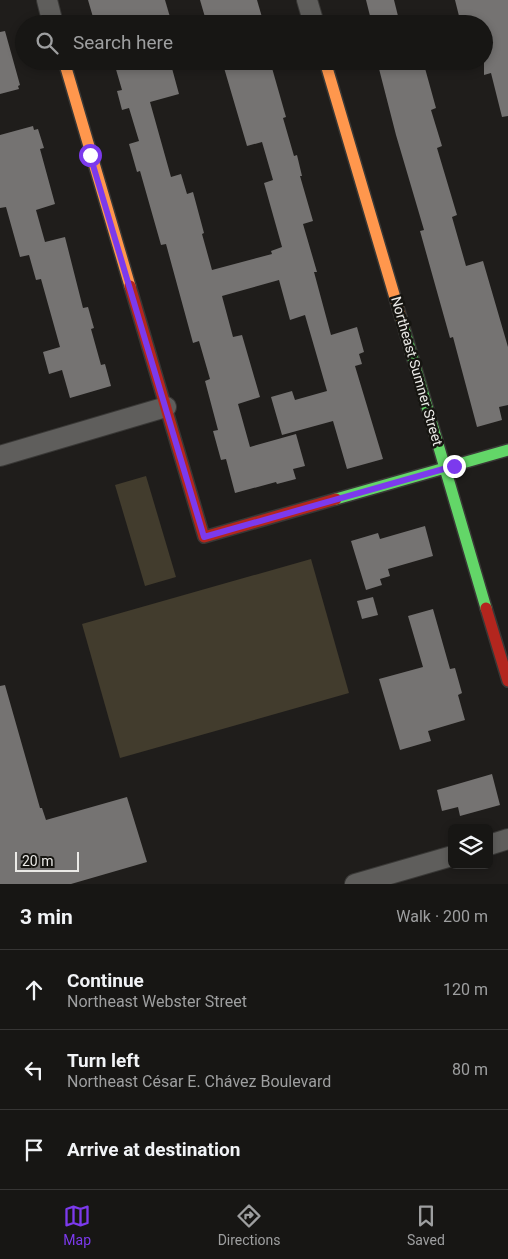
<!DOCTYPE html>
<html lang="en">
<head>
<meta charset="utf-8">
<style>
  :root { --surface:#171614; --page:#201f1d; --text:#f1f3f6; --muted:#9e9fa0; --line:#363534; --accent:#7c3aed }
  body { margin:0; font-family:Roboto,sans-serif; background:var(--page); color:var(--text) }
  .controls { position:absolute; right:15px; bottom:15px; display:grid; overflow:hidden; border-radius:8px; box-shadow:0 2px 8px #0003 }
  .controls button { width:45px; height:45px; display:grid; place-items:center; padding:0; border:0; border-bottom:1px solid var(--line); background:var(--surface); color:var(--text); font:25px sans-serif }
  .scale { position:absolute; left:15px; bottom:12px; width:64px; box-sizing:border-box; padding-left:5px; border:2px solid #ebeae7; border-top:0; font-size:14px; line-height:18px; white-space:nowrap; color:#ebeae7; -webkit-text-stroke:4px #161511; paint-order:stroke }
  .stop { position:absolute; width:15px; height:15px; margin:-11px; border:4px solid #7c3aed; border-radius:50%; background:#fff }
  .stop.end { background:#7c3aed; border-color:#fff; box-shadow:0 1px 5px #0008 }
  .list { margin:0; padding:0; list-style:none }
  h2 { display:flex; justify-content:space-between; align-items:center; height:65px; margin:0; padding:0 20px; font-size:21px }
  h2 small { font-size:16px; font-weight:400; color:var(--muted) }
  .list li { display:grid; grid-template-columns:32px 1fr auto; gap:15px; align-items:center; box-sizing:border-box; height:80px; padding:0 20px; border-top:1px solid var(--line) }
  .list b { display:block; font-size:19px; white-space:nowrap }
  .list p { margin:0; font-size:16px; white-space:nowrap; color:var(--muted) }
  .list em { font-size:16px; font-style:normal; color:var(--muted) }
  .icon { flex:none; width:28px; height:28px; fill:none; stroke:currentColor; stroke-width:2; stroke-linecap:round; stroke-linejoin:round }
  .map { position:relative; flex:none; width:508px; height:884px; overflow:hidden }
  .search { position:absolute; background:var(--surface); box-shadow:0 2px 8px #0003; left:15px; right:15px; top:15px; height:55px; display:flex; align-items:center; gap:12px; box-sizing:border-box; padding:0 18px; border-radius:28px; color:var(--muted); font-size:19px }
  .sheet { height:305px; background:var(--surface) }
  nav { display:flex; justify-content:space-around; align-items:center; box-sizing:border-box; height:70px; border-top:1px solid var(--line); background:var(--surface); font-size:14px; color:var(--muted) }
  nav a { display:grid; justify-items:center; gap:2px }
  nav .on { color:var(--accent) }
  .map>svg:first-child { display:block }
</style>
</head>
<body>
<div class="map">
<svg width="508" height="884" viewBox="0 0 508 884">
  <rect width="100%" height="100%" fill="#1f1d1b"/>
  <g fill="#423c2d">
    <path d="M146,476L176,577L145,586L115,485Z"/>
    <path d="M311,559L349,693L120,758L82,624Z"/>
  </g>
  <g fill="#757372">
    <path d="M88,0H165L170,17L145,24H95Z"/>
    <path d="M200,0H257L264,24H207Z"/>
    <path d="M366,0H394L400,24H372Z"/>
    <path d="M455,0H508V116L502,117L491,73L484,75V24H461Z"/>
    <path d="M5,31L20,85L18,86L19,89L0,94V32Z"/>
    <path d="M130,61H170L179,94L150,102L171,177L181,174L187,194L193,192L204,233L202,234L212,270L272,254L271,251L282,247L264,183L273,180L262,142L247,146L222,61H270L286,117L283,118L294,156L297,155L302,176H300L313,221L303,224L317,272H314L331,335L357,327L364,352L359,354L362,364L355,366L383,459L347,469L333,421L282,435L271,397L292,391L295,400L327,391L305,315L290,320L279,280L222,296L233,337L242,335L260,397L238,404L250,447L296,434L305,466L293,469L296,479L277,484L276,482L235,493L226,459L221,460L213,431L218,430L205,381L210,379L199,341L193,343L166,244L161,245L140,171L137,172L129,144L139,141L129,108L122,110L117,91L122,90L115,66Z"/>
    <path d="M377,61H423L436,108L431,110L442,146L437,148L457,215L452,217L466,266L483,261L508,347V405L499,407L502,420L477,427L453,337L450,338L420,231L424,230L396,135Z"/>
    <path d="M33,126L34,130L38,129L44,148L40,149L55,204L36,210L45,242L65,237L83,308L88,307L94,328L91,329L101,365L105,364L111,386L70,398L62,370L49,374L43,352L60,347L41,279L36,280L29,255L20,257L6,207L0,208V135Z"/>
    <path d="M425,526L433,556L388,569L390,576L380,579L382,585L366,590L351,541L378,533L380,539Z"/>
    <path d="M373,597L378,615L362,619L357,601Z"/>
    <path d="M433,609L450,669L455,668L462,693L458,695L465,720L428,731L431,741L400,750L379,679L423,667L408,616Z"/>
    <path d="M5,685L40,808H42L46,820L127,797L147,862L71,884H0V686Z"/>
    <path d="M492,774L500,805L460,816L458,807L442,811L437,790Z"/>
  </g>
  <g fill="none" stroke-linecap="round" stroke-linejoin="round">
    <defs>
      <g id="street">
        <path d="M47,0L53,24"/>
        <path d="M307,0L314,24"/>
        <path d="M0,456L166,407"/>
        <path d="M489,845L508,839"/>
        <path d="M355,884L452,856"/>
      </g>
      <g id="fast">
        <path d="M401,318L486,608"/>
        <path d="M336,499L508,450"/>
      </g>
      <g id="slow">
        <path d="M64,61L130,286"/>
        <path d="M325,61L401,318"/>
      </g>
      <g id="jam">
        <path d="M130,286L204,537L336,499"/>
        <path d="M486,608L508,681"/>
      </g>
    </defs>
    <use href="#street" stroke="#393836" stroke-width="22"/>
    <use href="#fast" stroke="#393836" stroke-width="14"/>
    <use href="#slow" stroke="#393836" stroke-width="14"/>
    <use href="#jam" stroke="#393836" stroke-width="14"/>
    <use href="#street" stroke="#5f5e5c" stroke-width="20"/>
    <use href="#fast" stroke="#63d668" stroke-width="11"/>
    <use href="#slow" stroke="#ff974d" stroke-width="11"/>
    <use href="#jam" stroke="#b3261e" stroke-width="11"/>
  </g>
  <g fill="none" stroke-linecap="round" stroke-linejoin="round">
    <path stroke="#7c3aed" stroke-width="6" d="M90,155L204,537L454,466"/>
  </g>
  <g text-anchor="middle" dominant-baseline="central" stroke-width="5" stroke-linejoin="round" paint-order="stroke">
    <g font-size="14" fill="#ebeae7" stroke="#161511">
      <text transform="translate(417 371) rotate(74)">Northeast Sumner Street</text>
    </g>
  </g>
</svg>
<div class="controls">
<button><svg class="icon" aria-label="layers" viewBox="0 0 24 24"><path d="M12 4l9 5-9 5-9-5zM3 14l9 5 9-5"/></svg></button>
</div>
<div class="scale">20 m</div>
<div class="stop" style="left:90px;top:155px"></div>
<div class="stop end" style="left:454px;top:466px"></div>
<div class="search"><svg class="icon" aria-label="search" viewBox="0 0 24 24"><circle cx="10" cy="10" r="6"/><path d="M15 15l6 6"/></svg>Search here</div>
</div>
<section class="sheet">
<h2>3 min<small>Walk · 200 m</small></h2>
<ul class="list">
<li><svg class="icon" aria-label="ahead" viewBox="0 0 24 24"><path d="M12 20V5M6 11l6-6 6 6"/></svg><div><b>Continue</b><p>Northeast Webster Street</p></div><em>120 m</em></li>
<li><svg class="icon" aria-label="left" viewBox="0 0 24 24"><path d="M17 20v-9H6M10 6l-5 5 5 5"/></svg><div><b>Turn left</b><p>Northeast César E. Chávez Boulevard</p></div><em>80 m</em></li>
<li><svg class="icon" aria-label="arrive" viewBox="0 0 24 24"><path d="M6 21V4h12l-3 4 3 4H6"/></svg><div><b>Arrive at destination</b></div></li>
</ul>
</section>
<nav>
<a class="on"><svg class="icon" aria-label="map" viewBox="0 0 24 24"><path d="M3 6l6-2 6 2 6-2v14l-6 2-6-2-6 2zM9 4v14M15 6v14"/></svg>Map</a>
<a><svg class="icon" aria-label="directions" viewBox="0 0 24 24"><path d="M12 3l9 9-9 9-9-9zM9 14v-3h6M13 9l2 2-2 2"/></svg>Directions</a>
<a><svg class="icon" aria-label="saved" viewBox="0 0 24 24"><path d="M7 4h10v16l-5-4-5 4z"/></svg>Saved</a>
</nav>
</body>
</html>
